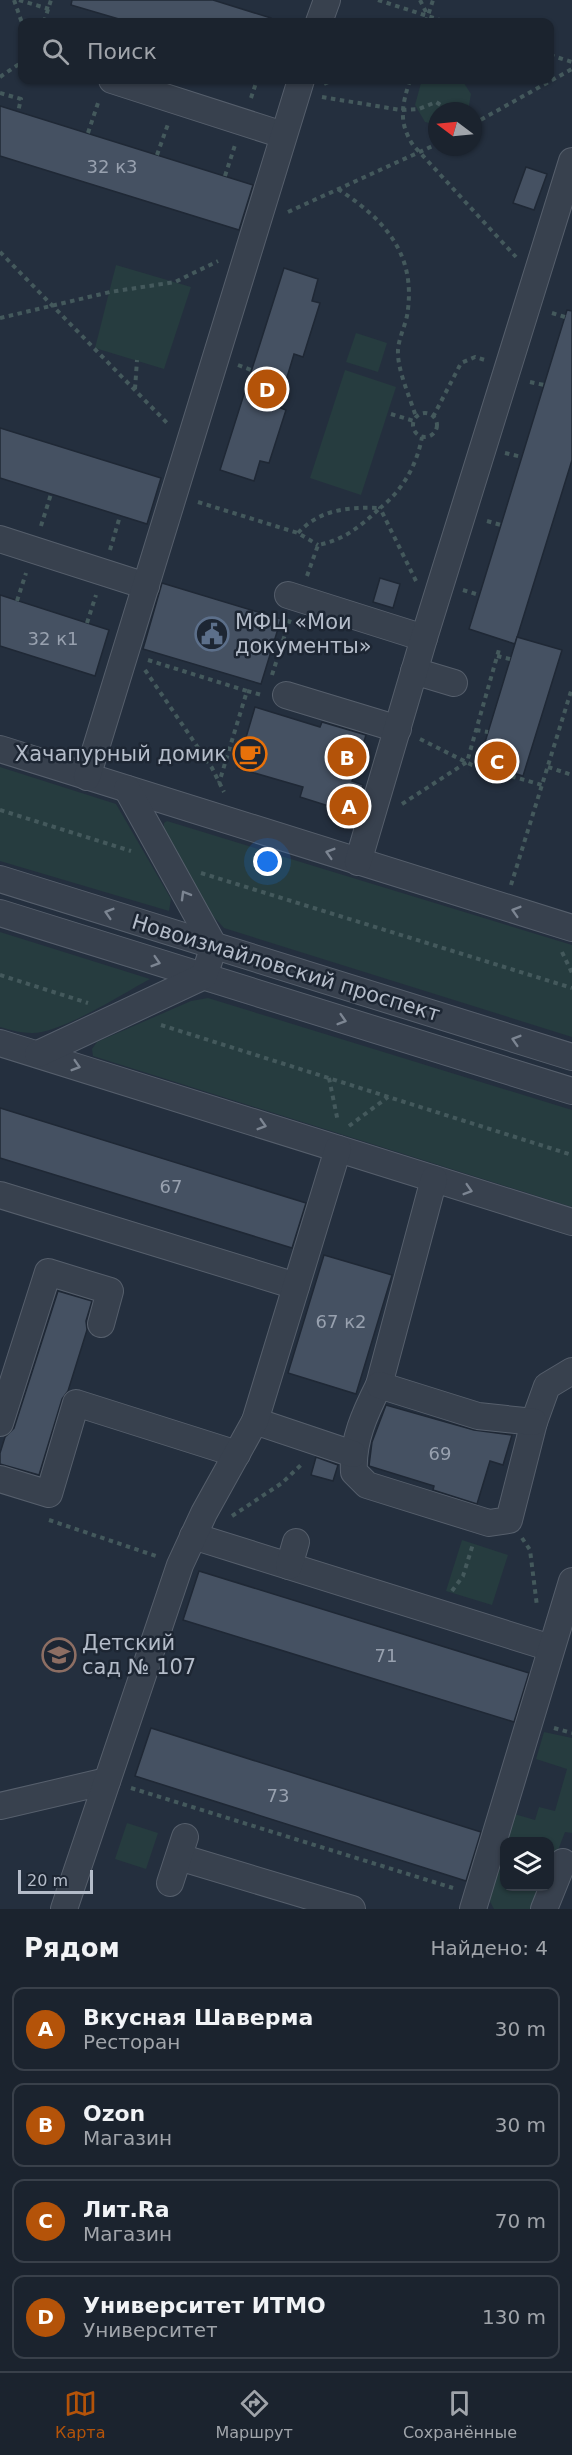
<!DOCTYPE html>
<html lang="ru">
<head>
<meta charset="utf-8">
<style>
  :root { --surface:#1b232e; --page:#242b36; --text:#f1f3f6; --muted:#a0a4aa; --line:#39404a; --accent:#b45309 }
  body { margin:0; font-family:"DejaVu Sans",sans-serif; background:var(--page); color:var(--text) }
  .controls { position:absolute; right:18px; bottom:18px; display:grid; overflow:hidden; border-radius:12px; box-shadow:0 2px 4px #0004 }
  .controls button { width:54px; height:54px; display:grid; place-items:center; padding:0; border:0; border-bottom:2px solid var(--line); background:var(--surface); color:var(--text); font:30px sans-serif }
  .compass { position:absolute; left:428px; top:102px; width:54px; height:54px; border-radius:50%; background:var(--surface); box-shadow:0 2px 4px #0004; rotate:286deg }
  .scale { position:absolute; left:18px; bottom:15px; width:75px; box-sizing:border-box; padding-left:6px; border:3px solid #b4bcc9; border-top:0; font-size:16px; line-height:21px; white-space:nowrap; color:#b4bcc9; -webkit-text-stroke:4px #1d2633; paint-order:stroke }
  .you { position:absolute; left:268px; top:862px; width:21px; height:21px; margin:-15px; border:4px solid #fff; border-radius:50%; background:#1a73e8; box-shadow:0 0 0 9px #1a73e833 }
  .badge { display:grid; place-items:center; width:39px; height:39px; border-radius:50%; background:var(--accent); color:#fff; font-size:20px; font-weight:700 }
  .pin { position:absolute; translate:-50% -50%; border:3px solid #fff; box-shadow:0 2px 6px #0006 }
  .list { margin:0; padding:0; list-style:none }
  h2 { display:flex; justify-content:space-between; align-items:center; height:78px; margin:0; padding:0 24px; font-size:26px }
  h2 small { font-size:20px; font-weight:400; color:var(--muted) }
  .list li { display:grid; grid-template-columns:39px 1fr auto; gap:18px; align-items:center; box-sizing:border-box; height:84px; margin:0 12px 12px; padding:0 12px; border:2px solid var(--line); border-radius:12px }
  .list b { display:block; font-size:22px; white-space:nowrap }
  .list p { margin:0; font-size:20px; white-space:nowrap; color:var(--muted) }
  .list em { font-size:20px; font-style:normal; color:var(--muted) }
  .icon { flex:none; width:33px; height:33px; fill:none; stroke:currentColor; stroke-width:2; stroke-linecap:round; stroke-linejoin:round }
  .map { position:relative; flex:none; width:572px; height:1909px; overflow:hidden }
  .search { position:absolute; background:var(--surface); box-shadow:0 2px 4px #0004; left:18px; right:18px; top:18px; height:66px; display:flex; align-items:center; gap:15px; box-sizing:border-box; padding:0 21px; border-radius:12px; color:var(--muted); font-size:22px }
  .sheet { height:462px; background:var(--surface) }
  nav { display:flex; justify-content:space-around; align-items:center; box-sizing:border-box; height:84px; border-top:2px solid var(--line); background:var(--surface); font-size:16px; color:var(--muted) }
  nav a { display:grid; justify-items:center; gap:3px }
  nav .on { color:var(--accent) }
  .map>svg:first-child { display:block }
</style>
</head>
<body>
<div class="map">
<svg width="572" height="1909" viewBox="0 0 572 1909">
  <rect width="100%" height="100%" fill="#242f3e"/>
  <g fill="#263c3f">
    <path d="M427,80H462L471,94L468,111H437V125L425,122L415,105L421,83Z"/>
    <path d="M116,265L191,287L164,369L95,348Z"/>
    <path d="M356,333L387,343L378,372L346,362Z"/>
    <path d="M345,370L396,387L361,495L310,478Z"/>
    <path d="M0,767L116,804L171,899L169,911L0,861Z"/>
    <path d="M167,821L572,945V1037L224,928L213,916L164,831V823Z"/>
    <path d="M0,932L150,979C122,994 62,1033 32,1033C22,1033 10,1030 0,1027Z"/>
    <path d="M208,998L572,1110V1207L93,1056L92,1049L97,1042L191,1001Z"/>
    <path d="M462,1540L508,1555L492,1605L446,1591Z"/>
    <path d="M544,1732L572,1738V1833L565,1832L550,1871V1842H504V1886L543,1887L535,1909H494L486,1894L511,1813L535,1820L539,1807L555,1811L567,1769L536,1759Z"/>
    <path d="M127,1823L158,1833L146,1869L115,1859Z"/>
  </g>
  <g fill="#455162" stroke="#1f2835" stroke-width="1.5">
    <path d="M72,0H213L271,18L270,22H129L71,5Z"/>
    <path d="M0,106L253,185L239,230L0,156Z"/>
    <path d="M526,167L547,174L534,210L513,203Z"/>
    <path d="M284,268L318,279L312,301L320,303L303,357L294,354L278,407L286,410L269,463L260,461L254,481L220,470Z"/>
    <path d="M567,310L572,311V460L515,644L469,629Z"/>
    <path d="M0,428L161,478L147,524L0,478Z"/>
    <path d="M380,578L400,584L393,608L373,602Z"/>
    <path d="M162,583L281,619L261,684L143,649Z"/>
    <path d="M0,595L109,630L95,676L0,646Z"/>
    <path d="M517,637L562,650L523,776L479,762Z"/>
    <path d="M255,707L320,727L322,722L366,735L352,781L363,785L354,814L300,797L303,787L237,768Z"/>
    <path d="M0,1108L306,1203L292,1248L0,1158Z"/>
    <path d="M324,1255L392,1275L356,1394L288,1373Z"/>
    <path d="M58,1291L92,1301L86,1321L87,1330L68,1391L62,1399L39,1475L0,1464V1453L5,1437L14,1428Z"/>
    <path d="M386,1405L474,1430L512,1435L503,1465L490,1461L477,1504L433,1490L434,1486L369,1466L372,1442Z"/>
    <path d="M316,1457L338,1465L333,1481L311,1475Z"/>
    <path d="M199,1571L529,1673L514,1722L183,1620Z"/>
    <path d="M151,1728L481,1832L466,1881L135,1776Z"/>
  </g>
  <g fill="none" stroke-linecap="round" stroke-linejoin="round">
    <defs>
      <g id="minor">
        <path d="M319,22L327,0"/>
        <path d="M112,80L283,135"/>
        <path d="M0,539L146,586"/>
        <path d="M288,595L424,638"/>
        <path d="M414,671L454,683"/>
        <path d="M286,695L398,729"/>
        <path d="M0,749L572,928"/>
        <path d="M87,777L301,80"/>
        <path d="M358,862L424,638L572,161"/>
        <path d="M0,879L572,1057"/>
        <path d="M0,913L572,1091"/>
        <path d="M0,1043L572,1222"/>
        <path d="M38,1054L204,976L214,946L127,789"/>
        <path d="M434,1179L379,1385C365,1413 352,1441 354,1472L367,1485L489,1523L509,1520L534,1422L547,1386L572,1371"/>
        <path d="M0,1195L296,1286"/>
        <path d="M379,1385L478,1416L534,1422"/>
        <path d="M255,1421L353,1454"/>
        <path d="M0,1423L48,1272L110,1291L101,1324"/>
        <path d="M0,1479L49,1494L76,1403L237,1454"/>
        <path d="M193,1536L551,1648"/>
        <path d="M289,1566L296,1542"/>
        <path d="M0,1806L107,1781"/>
        <path d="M179,1857L352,1909"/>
        <path d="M170,1883L185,1837"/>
        <path d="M64,1909L180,1565L204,1513L255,1421L338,1149"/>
        <path d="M473,1909L572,1581"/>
        <path d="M544,1909L563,1862"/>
      </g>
    </defs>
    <use href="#minor" stroke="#565f6c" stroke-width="28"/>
    <g stroke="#44595c" stroke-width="4" stroke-dasharray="4.5 4.5" stroke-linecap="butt">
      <path d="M14,0L22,23"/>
      <path d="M19,0L49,9"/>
      <path d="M378,0L446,22"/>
      <path d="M420,0L428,16"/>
      <path d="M44,22L51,0"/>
      <path d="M119,22L120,20"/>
      <path d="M420,22L427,17"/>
      <path d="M426,22L433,0"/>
      <path d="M550,55L572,62"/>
      <path d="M0,77L22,62"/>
      <path d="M410,80C402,105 398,122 413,145L516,257"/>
      <path d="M324,84L333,80"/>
      <path d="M0,93L21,99L18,112"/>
      <path d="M322,97L401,110L419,109L436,102L450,111"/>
      <path d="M251,98L257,80"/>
      <path d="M473,124L572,69"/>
      <path d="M88,133L99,100"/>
      <path d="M157,155L168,124"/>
      <path d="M225,176L235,145"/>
      <path d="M338,189C382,218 415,251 408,309C407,323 399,336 398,350C397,370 410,397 416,417"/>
      <path d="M288,212L437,144"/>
      <path d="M0,252L169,425"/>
      <path d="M552,313L565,317"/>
      <path d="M0,318L110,292L175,282L218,261"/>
      <path d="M238,365L251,370"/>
      <path d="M530,382L544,385"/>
      <path d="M135,389L137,360"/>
      <circle cx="425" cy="425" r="12"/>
      <path d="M391,414L414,421"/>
      <path d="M433,417L461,363L475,357L485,360"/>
      <path d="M505,453L522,457"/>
      <path d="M198,502L298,533L318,545"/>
      <path d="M487,521L501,525"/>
      <path d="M41,526L51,494"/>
      <path d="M298,533C320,509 348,507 379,508"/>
      <path d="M110,550L120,516"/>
      <path d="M307,576L318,545C344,540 361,526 380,508"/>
      <path d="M416,581L380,508C402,491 417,465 422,437"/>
      <path d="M463,590L479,595"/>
      <path d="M17,601L26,573"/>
      <path d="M87,623L96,595"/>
      <path d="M497,656L510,659"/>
      <path d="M148,660L247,691L219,783"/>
      <path d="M145,670L212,768L224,792"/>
      <path d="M272,675L290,619"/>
      <path d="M247,691L262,695"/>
      <path d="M476,730L488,732"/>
      <path d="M420,739L472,765L542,785"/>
      <path d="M548,767L572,775"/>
      <path d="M402,804L467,762L500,646"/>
      <path d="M0,810L131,851"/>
      <path d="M201,873L572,988"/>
      <path d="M511,885L572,688"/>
      <path d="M562,952L572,973"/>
      <path d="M0,975L88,1003"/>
      <path d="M161,1025L572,1155"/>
      <path d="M329,1078L338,1122"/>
      <path d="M349,1126L388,1097"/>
      <path d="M232,1516L282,1483L303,1463"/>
      <path d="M49,1520L159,1557"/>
      <path d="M522,1538L530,1550L537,1606"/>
      <path d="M452,1591L463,1576L473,1544"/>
      <path d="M554,1728L572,1733"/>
      <path d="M131,1788L453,1888"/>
    </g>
    <use href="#minor" stroke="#38414e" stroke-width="26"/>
  </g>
  <defs><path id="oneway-chevron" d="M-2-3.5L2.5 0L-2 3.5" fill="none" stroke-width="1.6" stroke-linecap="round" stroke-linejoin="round" transform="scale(1.5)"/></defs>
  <g stroke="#7c8592">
    <use href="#oneway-chevron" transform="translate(330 853) rotate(-163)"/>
    <use href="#oneway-chevron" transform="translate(185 895) rotate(-120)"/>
    <use href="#oneway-chevron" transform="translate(516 911) rotate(-163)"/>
    <use href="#oneway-chevron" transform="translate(109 913) rotate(-163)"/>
    <use href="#oneway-chevron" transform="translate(156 962) rotate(17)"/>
    <use href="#oneway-chevron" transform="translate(342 1020) rotate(17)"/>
    <use href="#oneway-chevron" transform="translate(516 1040) rotate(-163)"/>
    <use href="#oneway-chevron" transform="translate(76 1066) rotate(17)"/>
    <use href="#oneway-chevron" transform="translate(262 1125) rotate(17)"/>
    <use href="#oneway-chevron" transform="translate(468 1190) rotate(17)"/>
  </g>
  <defs>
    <symbol id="civic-ring" viewBox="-11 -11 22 22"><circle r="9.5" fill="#1d2633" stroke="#5c6f8a" stroke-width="1.5"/><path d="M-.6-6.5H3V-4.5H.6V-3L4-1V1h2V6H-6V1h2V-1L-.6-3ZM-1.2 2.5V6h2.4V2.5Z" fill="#5c6f8a"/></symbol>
    <symbol id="cafe-ring" viewBox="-11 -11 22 22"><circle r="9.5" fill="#1d2633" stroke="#e8710a" stroke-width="1.5"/><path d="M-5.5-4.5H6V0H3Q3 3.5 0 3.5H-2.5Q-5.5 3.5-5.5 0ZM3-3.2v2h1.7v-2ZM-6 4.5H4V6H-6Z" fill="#e8710a"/></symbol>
    <symbol id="school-ring" viewBox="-11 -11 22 22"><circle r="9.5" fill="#1d2633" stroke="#8d6e63" stroke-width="1.5"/><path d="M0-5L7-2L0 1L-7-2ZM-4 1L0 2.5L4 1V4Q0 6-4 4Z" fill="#8d6e63"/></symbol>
  </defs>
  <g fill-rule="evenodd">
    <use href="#civic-ring" x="193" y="615" width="38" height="38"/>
    <use href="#cafe-ring" x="231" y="735" width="38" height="38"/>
    <use href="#school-ring" x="40" y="1636" width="38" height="38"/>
  </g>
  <g text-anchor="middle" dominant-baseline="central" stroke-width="5" stroke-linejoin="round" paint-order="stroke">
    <g font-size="18" fill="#98a1af">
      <text x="112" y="166">32 к3</text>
      <text x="53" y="638">32 к1</text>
      <text x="171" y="1186">67</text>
      <text x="341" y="1321">67 к2</text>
      <text x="440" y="1453">69</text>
      <text x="386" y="1655">71</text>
      <text x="278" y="1795">73</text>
    </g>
    <g font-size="21" fill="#b4bcc9" stroke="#1d2633" text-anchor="start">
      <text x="235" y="622">МФЦ «Мои<tspan x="235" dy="24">документы»</tspan></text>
      <text x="227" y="754" text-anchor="end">Хачапурный домик</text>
      <text x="82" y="1643">Детский<tspan x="82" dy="24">сад № 107</tspan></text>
    </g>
    <g font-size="21" fill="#b4bcc9" stroke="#1d2633">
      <text transform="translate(286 968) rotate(17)">Новоизмайловский проспект</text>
    </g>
  </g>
</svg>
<div class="controls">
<button><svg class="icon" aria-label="layers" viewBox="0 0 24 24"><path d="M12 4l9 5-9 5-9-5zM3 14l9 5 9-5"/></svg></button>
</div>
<svg class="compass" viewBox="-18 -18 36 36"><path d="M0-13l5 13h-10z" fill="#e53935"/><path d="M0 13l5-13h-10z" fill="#a0a4aa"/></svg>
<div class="scale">20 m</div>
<div class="you"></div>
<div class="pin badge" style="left:349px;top:806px">A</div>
<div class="pin badge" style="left:347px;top:757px">B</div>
<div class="pin badge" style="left:497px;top:761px">C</div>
<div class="pin badge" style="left:267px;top:389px">D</div>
<div class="search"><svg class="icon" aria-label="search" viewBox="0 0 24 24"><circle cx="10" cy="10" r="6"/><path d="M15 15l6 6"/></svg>Поиск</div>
</div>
<section class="sheet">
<h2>Рядом<small>Найдено: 4</small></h2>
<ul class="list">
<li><span class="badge">A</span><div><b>Вкусная Шаверма</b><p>Ресторан</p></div><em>30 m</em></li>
<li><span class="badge">B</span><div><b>Ozon</b><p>Магазин</p></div><em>30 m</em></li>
<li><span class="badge">C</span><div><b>Лит.Ra</b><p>Магазин</p></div><em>70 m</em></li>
<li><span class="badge">D</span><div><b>Университет ИТМО</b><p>Университет</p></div><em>130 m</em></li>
</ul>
</section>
<nav>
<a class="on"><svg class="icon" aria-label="map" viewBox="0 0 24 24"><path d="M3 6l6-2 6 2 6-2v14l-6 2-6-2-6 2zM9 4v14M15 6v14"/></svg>Карта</a>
<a><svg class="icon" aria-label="directions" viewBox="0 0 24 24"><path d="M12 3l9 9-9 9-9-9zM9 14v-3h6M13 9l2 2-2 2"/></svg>Маршрут</a>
<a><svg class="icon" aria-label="saved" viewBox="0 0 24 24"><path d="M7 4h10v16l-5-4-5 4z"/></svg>Сохранённые</a>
</nav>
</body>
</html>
